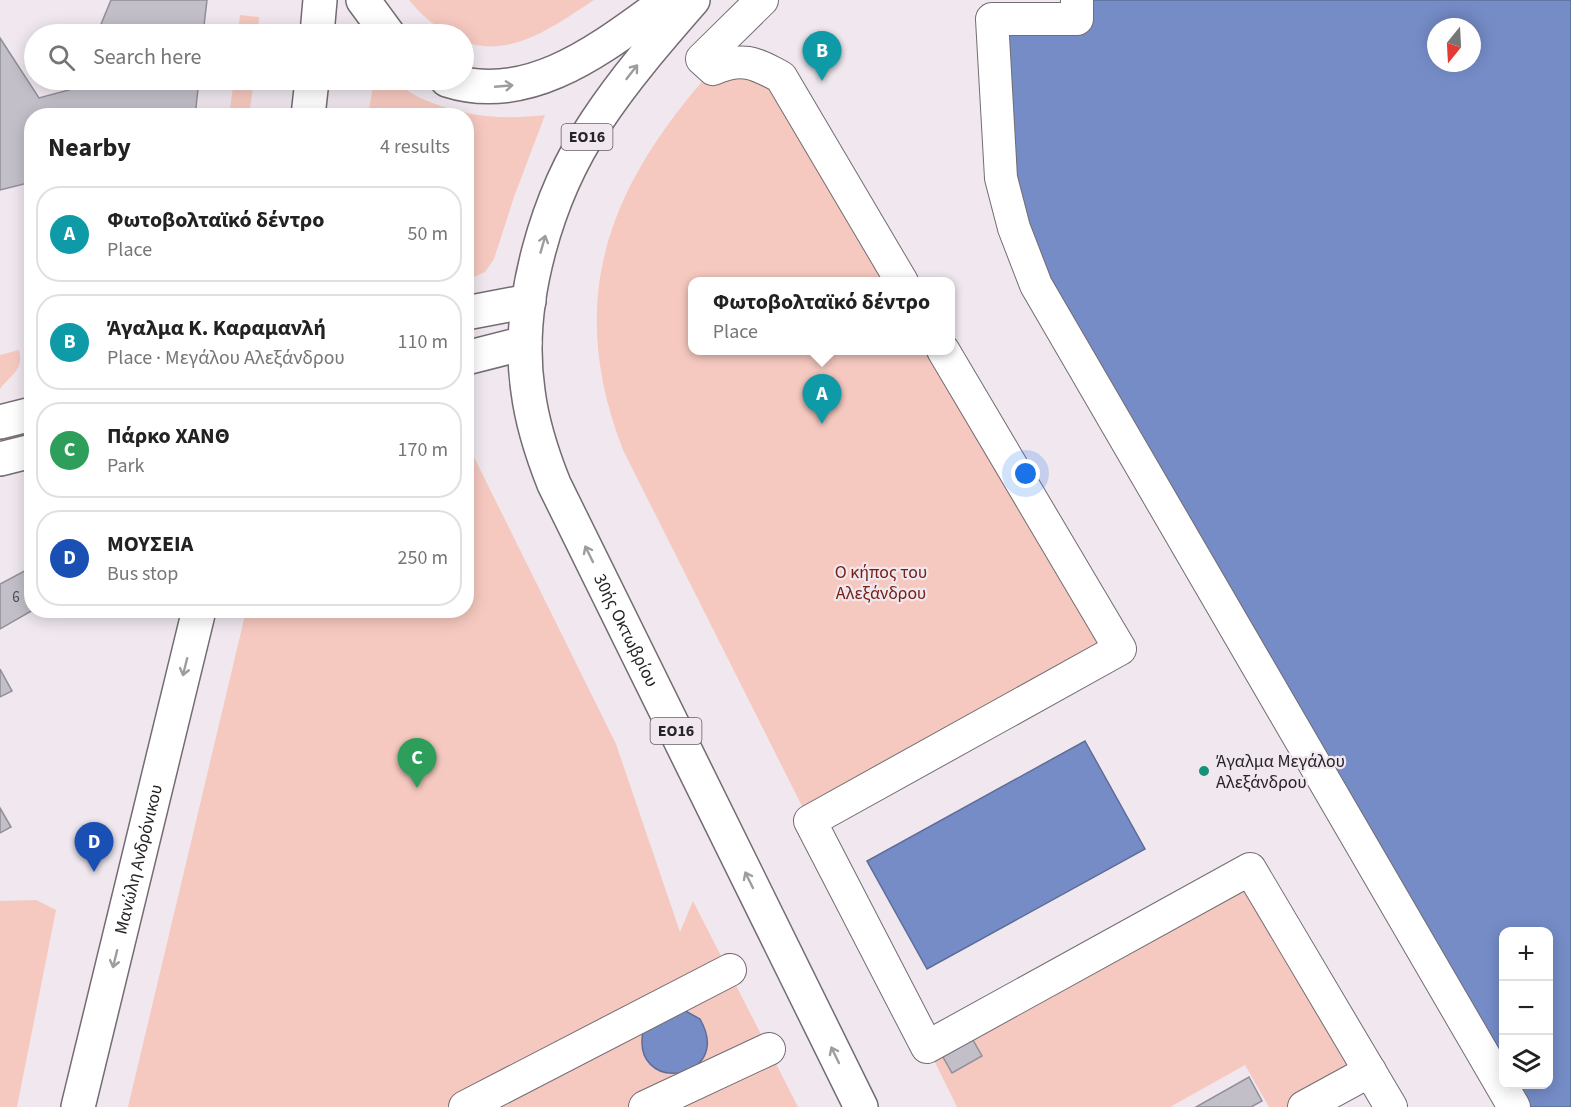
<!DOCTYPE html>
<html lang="en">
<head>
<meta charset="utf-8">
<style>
  :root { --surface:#fff; --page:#f2f2f2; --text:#222; --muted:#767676; --line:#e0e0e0; --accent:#111827 }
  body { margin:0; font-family:"Source Sans 3",sans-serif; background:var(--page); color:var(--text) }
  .controls { position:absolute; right:18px; bottom:18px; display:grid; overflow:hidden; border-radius:12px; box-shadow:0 3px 15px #0003 }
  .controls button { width:54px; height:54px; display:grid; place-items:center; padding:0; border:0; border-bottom:2px solid var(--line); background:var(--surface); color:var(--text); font:30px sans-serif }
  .compass { position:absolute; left:1427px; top:18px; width:54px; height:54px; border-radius:50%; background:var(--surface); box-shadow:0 3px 15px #0003; rotate:198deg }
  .you { position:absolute; left:1026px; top:474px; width:21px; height:21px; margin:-15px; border:4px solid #fff; border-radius:50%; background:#1a73e8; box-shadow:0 0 0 9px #1a73e833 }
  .badge { display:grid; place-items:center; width:39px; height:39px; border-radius:50%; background:var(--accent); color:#fff; font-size:20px; font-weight:700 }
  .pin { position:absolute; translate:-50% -50px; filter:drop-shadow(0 2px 3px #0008) }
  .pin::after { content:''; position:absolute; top:32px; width:21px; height:18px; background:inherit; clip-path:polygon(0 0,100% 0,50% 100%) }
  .popup { position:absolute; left:688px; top:277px; width:267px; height:78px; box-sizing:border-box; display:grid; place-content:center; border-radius:12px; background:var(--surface); filter:drop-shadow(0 2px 4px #0005); font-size:20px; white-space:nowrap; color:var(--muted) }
  .popup b { font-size:22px; color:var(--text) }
  .popup::after { content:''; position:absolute; left:50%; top:100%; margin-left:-12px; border:12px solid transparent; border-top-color:var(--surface) }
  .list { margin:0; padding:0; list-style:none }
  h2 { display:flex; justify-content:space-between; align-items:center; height:78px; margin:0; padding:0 24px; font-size:26px }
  h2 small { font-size:20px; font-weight:400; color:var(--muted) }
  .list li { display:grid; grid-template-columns:39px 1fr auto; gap:18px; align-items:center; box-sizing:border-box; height:96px; margin:0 12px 12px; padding:0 12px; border:2px solid var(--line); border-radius:24px }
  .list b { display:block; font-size:22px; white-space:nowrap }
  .list p { margin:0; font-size:20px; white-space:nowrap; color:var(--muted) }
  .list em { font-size:20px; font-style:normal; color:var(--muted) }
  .icon { flex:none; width:33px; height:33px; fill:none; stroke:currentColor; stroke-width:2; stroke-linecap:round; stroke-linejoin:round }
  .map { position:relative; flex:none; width:1571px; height:1107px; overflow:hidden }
  .search { position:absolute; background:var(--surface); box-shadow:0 3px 15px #0003; left:24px; top:24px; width:450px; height:66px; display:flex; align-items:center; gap:15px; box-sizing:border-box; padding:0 21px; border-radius:33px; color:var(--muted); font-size:22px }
  .panel { position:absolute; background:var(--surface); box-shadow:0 3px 15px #0003; left:24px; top:108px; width:450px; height:510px; border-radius:24px }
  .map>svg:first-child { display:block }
</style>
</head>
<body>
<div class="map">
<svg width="1571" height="1107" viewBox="0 0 1571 1107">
  <rect width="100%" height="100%" fill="#f0e7ef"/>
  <g fill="#f6c9c0">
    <path d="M409,0H594C555,25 515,57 467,43L464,42V34C441,34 423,17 409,0Z"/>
    <path d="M240,15L259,17L258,34H238Z"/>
    <path d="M764,67L902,281L693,282V350L943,351L1120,649L810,822L623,450C564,297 609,186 713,69Z"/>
    <path d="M234,80H254L249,115H229Z"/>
    <path d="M374,80C396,79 406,92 425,100C466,117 502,120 545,115L514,197L494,259L485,272L467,280L466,116L368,115Z"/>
    <path d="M19,350C25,370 8,377 0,389V355Z"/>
    <path d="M467,443L616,744L680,932L693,901L798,1107H128L246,611L466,610Z"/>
    <path d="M1250,869L1366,1066L1295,1107H1269L1245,1065L1170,1107H957L927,1046Z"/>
    <path d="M36,900L56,910L17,1107H0V901Z"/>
  </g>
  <g fill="#758cc7" stroke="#5e6d97" stroke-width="1.5" fill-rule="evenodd">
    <path d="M1084,0H1571V1107H1522L1509,1085L1548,1084V932H1504L1503,1076L1098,378L1017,219L998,26ZM1436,27H1472V63H1436Z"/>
    <path d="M1085,741L1145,849L927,969L867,861Z"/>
    <path d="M680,1008L700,1019C736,1082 626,1097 644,1027Z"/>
  </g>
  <g fill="#c2bfc9" stroke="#908e97" stroke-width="1.5">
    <path d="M111,0H207L203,34H97Z"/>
    <path d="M0,38L39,98L106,80H199L195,116H32V182L0,190Z"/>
    <path d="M32,567L33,610L0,629V584Z"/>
    <path d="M0,669L12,691L0,697Z"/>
    <path d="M0,808L11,827L0,833Z"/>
    <path d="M969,1033L982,1056L952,1073L939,1050Z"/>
    <path d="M1249,1077L1262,1101L1251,1107H1196Z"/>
  </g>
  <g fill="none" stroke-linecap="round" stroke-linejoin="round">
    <defs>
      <g id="minor">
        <path d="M762,0L702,59L713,69C742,57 754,62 781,77L902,282"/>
        <path d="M1077,0V19H992L1001,178L1014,228L1036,285L1514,1107"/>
        <path d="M943,350L1120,649L810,821L927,1047L1250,869L1391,1107"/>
        <path d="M465,1107L730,970"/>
        <path d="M645,1107L769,1049"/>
        <path d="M1304,1107L1370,1071"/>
      </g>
      <g id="major">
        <path d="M363,0L388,34"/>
        <path id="s1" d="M693,0C659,39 625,78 596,122C547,195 515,303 528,391C532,423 542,454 554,484L861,1107"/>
        <path d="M317,34L320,0"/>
        <path d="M447,80C531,107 604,46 668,0"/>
        <path d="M308,116L312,80"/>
        <path d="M466,313L529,301"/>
        <path d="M466,358L525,343"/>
        <path d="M0,422L32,414"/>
        <path d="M0,459L32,451"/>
        <path id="s2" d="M78,1107L199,610"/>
      </g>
    </defs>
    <use href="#minor" stroke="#736c72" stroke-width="34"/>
    <use href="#major" stroke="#736c72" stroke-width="36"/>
    <use href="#minor" stroke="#fff" stroke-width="32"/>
    <use href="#major" stroke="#fff" stroke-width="33"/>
  </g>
  <defs><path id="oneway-shaft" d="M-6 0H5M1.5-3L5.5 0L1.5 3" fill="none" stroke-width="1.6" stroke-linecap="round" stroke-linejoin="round" transform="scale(1.5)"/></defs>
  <g stroke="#9e9c9e">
    <use href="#oneway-shaft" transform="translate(632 72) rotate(-52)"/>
    <use href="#oneway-shaft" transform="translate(504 86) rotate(-5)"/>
    <use href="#oneway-shaft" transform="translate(543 244) rotate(-74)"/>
    <use href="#oneway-shaft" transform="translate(589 554) rotate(-116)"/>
    <use href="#oneway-shaft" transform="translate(185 667) rotate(104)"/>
    <use href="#oneway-shaft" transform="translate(749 880) rotate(-116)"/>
    <use href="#oneway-shaft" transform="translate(115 959) rotate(104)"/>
    <use href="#oneway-shaft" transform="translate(835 1055) rotate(-116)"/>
  </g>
  <circle fill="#159278" stroke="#f0e7ef" stroke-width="2" cx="1204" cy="771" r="6"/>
  <g text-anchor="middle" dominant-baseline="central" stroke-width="4.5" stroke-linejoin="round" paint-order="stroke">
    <g font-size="15" fill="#4e4b50">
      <text x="16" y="597">6</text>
    </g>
    <g fill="#f0e7ef" stroke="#635e63" stroke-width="1.5">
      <rect x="561.5" y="124" width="51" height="26" rx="4.5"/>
      <rect x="650.5" y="718" width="51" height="26" rx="4.5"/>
    </g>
    <g font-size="16" font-weight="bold" fill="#272427">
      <text x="587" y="137">ΕΟ16</text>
      <text x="676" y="731">ΕΟ16</text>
    </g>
    <g font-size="18" fill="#772115" stroke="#f0e7ef">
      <text x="881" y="572">Ο κήπος του<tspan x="881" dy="21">Αλεξάνδρου</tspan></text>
    </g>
    <g font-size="18" fill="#272427" stroke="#f0e7ef">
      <text stroke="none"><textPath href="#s1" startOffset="699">30ής Οκτωβρίου</textPath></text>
      <text stroke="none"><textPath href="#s2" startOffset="255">Μανώλη Ανδρόνικου</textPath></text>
    </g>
    <g font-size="18" fill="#272427" stroke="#f0e7ef" text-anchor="start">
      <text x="1216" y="761">Άγαλμα Μεγάλου<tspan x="1216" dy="21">Αλεξάνδρου</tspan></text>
    </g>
  </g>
</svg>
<div class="controls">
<button>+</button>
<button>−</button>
<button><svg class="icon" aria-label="layers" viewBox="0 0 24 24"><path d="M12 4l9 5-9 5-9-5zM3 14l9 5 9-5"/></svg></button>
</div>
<svg class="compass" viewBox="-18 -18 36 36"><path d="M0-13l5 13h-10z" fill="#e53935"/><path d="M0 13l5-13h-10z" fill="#767676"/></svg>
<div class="you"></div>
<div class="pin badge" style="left:822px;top:424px;background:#0f9aa8">A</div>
<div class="popup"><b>Φωτοβολταϊκό δέντρο</b>Place</div>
<div class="pin badge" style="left:822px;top:81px;background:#0f9aa8">B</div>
<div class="pin badge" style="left:417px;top:788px;background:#2e9e5b">C</div>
<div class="pin badge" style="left:94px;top:872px;background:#1a4fb4">D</div>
<div class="search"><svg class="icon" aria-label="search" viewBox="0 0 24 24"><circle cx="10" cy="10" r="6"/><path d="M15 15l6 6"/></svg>Search here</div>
<section class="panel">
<h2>Nearby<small>4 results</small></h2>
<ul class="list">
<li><span class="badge" style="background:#0f9aa8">A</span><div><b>Φωτοβολταϊκό δέντρο</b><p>Place</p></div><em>50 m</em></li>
<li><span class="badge" style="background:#0f9aa8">B</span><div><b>Άγαλμα Κ. Καραμανλή</b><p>Place · Μεγάλου Αλεξάνδρου</p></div><em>110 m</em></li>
<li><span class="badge" style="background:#2e9e5b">C</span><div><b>Πάρκο ΧΑΝΘ</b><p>Park</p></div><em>170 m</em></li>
<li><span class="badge" style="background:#1a4fb4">D</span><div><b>ΜΟΥΣΕΙΑ</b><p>Bus stop</p></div><em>250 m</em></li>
</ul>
</section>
</div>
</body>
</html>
